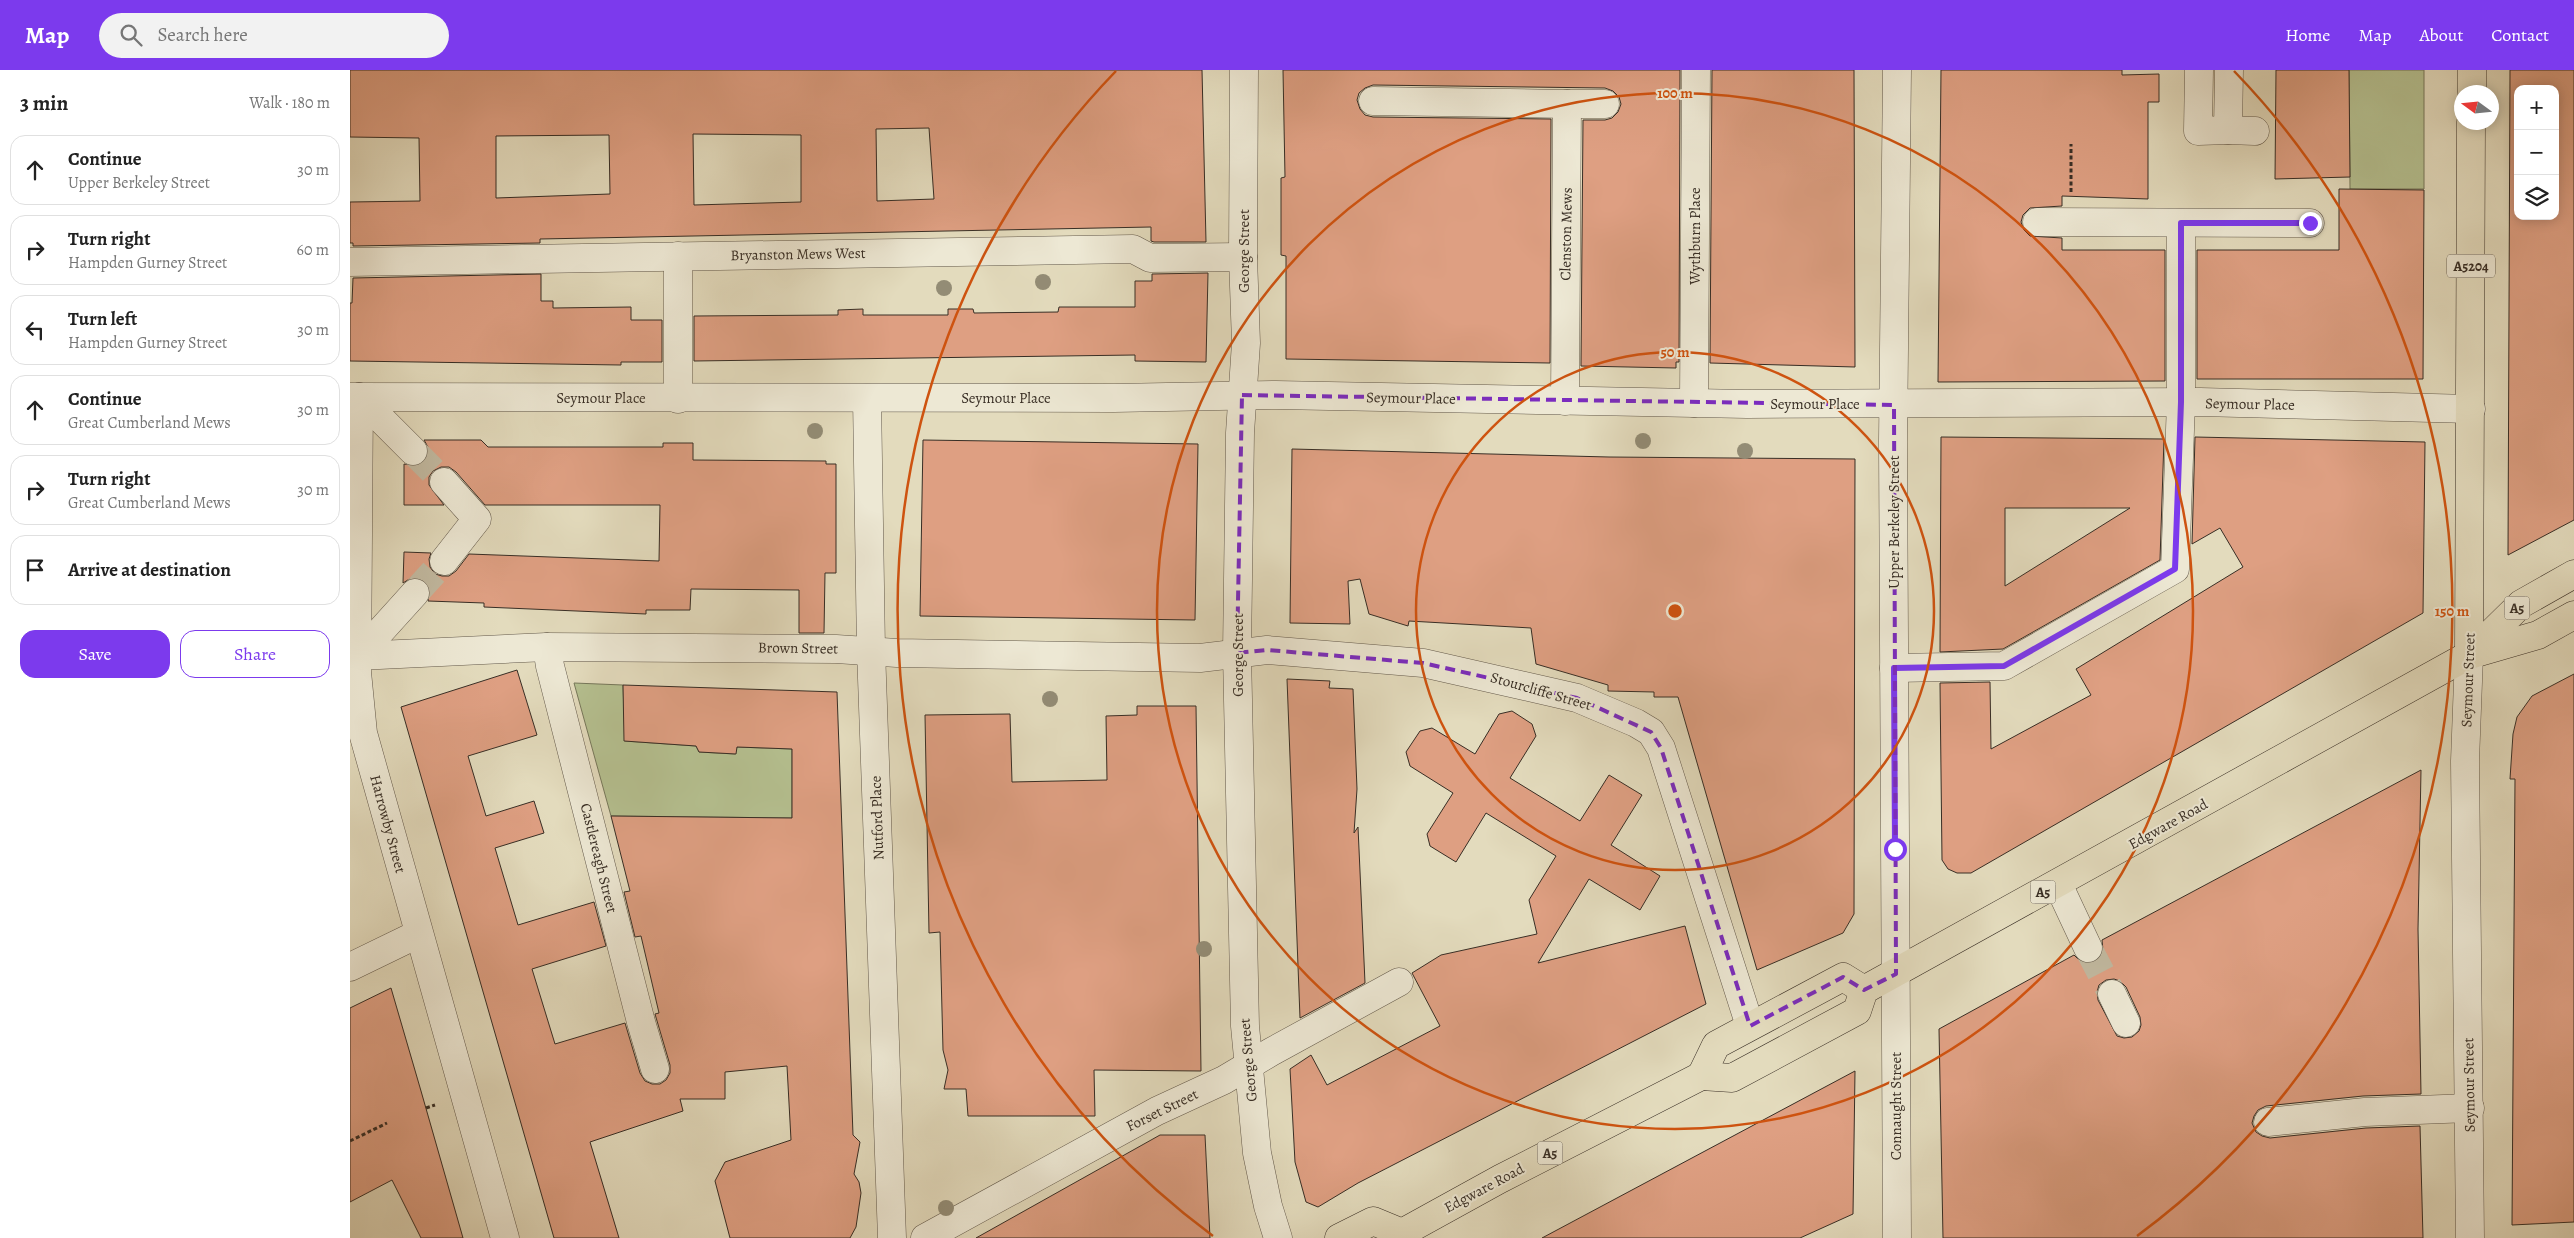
<!DOCTYPE html>
<html lang="en">
<head>
<meta charset="utf-8">
<style>
  :root { --surface:#fff; --page:#f2f2f2; --text:#222; --muted:#767676; --line:#e0e0e0; --accent:#7c3aed }
  body { margin:0; font-family:Alegreya,serif; background:var(--page); color:var(--text) }
  .controls { position:absolute; right:15px; top:15px; display:grid; overflow:hidden; border-radius:10px; box-shadow:0 2px 12px #0003 }
  .controls button { width:45px; height:45px; display:grid; place-items:center; padding:0; border:0; border-bottom:1px solid var(--line); background:var(--surface); color:var(--text); font:25px sans-serif }
  .compass { position:absolute; left:2104px; top:15px; width:45px; height:45px; border-radius:50%; background:var(--surface); box-shadow:0 2px 12px #0003; rotate:285deg }
  .stop { position:absolute; width:15px; height:15px; margin:-11px; border:4px solid #7c3aed; border-radius:50%; background:#fff }
  .stop.end { background:#7c3aed; border-color:#fff; box-shadow:0 1px 5px #0008 }
  .list { margin:0; padding:0; list-style:none }
  h2 { display:flex; justify-content:space-between; align-items:center; height:65px; margin:0; padding:0 20px; font-size:21px }
  h2 small { font-size:16px; font-weight:400; color:var(--muted) }
  .list li { display:grid; grid-template-columns:32px 1fr auto; gap:15px; align-items:center; box-sizing:border-box; height:70px; margin:0 10px 10px; padding:0 10px; border:1px solid var(--line); border-radius:15px }
  .list b { display:block; font-size:19px; white-space:nowrap }
  .list p { margin:0; font-size:16px; white-space:nowrap; color:var(--muted) }
  .list em { font-size:16px; font-style:normal; color:var(--muted) }
  .actions { display:flex; gap:10px; padding:15px 20px }
  .actions a { flex:1; padding:11px 0; border:1px solid var(--accent); border-radius:15px; text-align:center; font-size:18px; color:var(--accent) }
  .actions .main { background:var(--accent); color:#fff }
  .icon { flex:none; width:28px; height:28px; fill:none; stroke:currentColor; stroke-width:2; stroke-linecap:round; stroke-linejoin:round }
  .map { position:relative; flex:none; width:2224px; height:1168px; overflow:hidden }
  header { display:flex; align-items:center; gap:30px; box-sizing:border-box; height:70px; padding:0 25px; background:var(--accent); color:#fff }
  header strong { font-size:24px }
  nav { display:flex; gap:28px; margin-inline-start:auto; font-size:18px }
  .search { width:350px; height:45px; background:var(--page); display:flex; align-items:center; gap:12px; box-sizing:border-box; padding:0 18px; border-radius:28px; color:var(--muted); font-size:19px }
  main { display:flex }
  aside { flex:1; background:var(--surface) }
  .map>svg:first-child { display:block }
</style>
</head>
<body>
<header>
<strong>Map</strong>
<div class="search"><svg class="icon" aria-label="search" viewBox="0 0 24 24"><circle cx="10" cy="10" r="6"/><path d="M15 15l6 6"/></svg>Search here</div>
<nav><a>Home</a><a>Map</a><a>About</a><a>Contact</a></nav>
</header>
<main>
<aside>
<h2>3 min<small>Walk · 180 m</small></h2>
<ul class="list">
<li><svg class="icon" aria-label="ahead" viewBox="0 0 24 24"><path d="M12 20V5M6 11l6-6 6 6"/></svg><div><b>Continue</b><p>Upper Berkeley Street</p></div><em>30 m</em></li>
<li><svg class="icon" aria-label="right" viewBox="0 0 24 24"><path d="M7 20v-9h11M14 6l5 5-5 5"/></svg><div><b>Turn right</b><p>Hampden Gurney Street</p></div><em>60 m</em></li>
<li><svg class="icon" aria-label="left" viewBox="0 0 24 24"><path d="M17 20v-9H6M10 6l-5 5 5 5"/></svg><div><b>Turn left</b><p>Hampden Gurney Street</p></div><em>30 m</em></li>
<li><svg class="icon" aria-label="ahead" viewBox="0 0 24 24"><path d="M12 20V5M6 11l6-6 6 6"/></svg><div><b>Continue</b><p>Great Cumberland Mews</p></div><em>30 m</em></li>
<li><svg class="icon" aria-label="right" viewBox="0 0 24 24"><path d="M7 20v-9h11M14 6l5 5-5 5"/></svg><div><b>Turn right</b><p>Great Cumberland Mews</p></div><em>30 m</em></li>
<li><svg class="icon" aria-label="arrive" viewBox="0 0 24 24"><path d="M6 21V4h12l-3 4 3 4H6"/></svg><div><b>Arrive at destination</b></div></li>
</ul>
<div class="actions"><a class="main">Save</a><a>Share</a></div>
</aside>
<div class="map">
<svg width="2224" height="1168" viewBox="0 0 2224 1168">
  <rect width="100%" height="100%" fill="#e3dbbd"/>
  <filter id="stains"><feTurbulence type="fractalNoise" baseFrequency=".004" numOctaves="4"/><feColorMatrix values="0 0 0 0 .2 0 0 0 0 .09 0 0 0 0 .02 0 0 0 .5 -.17"/></filter>
  <radialGradient id="worn" r=".72"><stop offset=".6" stop-color="#630" stop-opacity="0"/><stop offset="1" stop-color="#630" stop-opacity=".3"/></radialGradient>
  <g fill="#b5c090" stroke="#76775a">
    <path d="M1999,0H2074V119H2000Z"/>
    <path d="M224,613L273,615L275,671L346,676L349,682L385,684L387,677L442,679V748L261,746Z"/>
  </g>
  <g fill="#de9f82" stroke="#382e25" fill-rule="evenodd">
    <path d="M0,0H852L856,172H804L801,171V157L190,169V173L3,176V173H0V132L70,131L69,68L0,67ZM579,58L584,129L527,131L526,59ZM343,64L451,65V132L344,135ZM259,65L260,124L146,128V66Z"/>
    <path d="M933,0H1330L1329,292H1326V298L1231,296L1233,50H1255L1262,48L1268,42L1271,34L1269,27L1263,21L1255,18L1023,15L1015,18L1009,23L1007,30L1010,39L1015,45L1023,47L1201,49L1200,293L936,289V186L931,185V108L935,107Z"/>
    <path d="M1362,0H1504L1505,297L1360,293Z"/>
    <path d="M1591,0H1772V5L1809,4V32H1798V129L1712,126V136L1680,138L1673,145L1671,152L1674,160L1680,166L1712,168V180H1815V311L1588,312Z"/>
    <path d="M1926,0H1999L2000,107L1925,109Z"/>
    <path d="M2160,0H2224V450L2158,485ZM2168,19H2205V146H2168Z"/>
    <path d="M1989,119L2074,120L2073,309H1847V180H1989Z"/>
    <path d="M858,203L856,292L785,291V285L344,291V246L488,245V240L513,239V245H598V239H623L624,243L708,242L709,237H785V211H802V204Z"/>
    <path d="M191,204V231H203V238L281,237V250H312V292H271V295L0,291V233H2L3,208Z"/>
    <path d="M1591,367L1814,369L1810,490L1653,579L1590,582ZM1655,438H1780L1655,516Z"/>
    <path d="M1845,367L2075,372L2073,543L1621,803H1607L1598,799L1592,790L1590,613L1640,612L1641,679L1741,625L1726,599L1893,497L1870,458L1842,474Z"/>
    <path d="M74,370H131L138,377H313V373H343V390L476,391V394H486V503H475L474,563H449V520L341,519L340,540H296V544L134,537V533L78,531L80,519L75,511L69,508H61L53,513L54,482L81,483L79,489L80,497L85,504L92,506H99L106,501L119,484L309,491L310,435H135L106,402L99,397H91L83,401L79,407V415L94,435H54V394L67,396L74,392L78,385V377Z"/>
    <path d="M573,370L848,374L845,550L570,546Z"/>
    <path d="M942,379L1259,387L1505,389L1504,844L1493,863L1407,900L1328,627H1304V622L1258,621V615L1186,594L1181,558L1059,551L1058,556L1019,544L1010,509L998,511L1000,554L940,553Z"/>
    <path d="M167,600L187,665L118,686L136,746L184,731L194,763L145,778L168,855L244,832L256,876L182,899L205,974L275,953L290,1003L295,1011L302,1014H310L316,1010L320,1003V995L305,944L309,943L291,866L285,867L274,822L280,821L261,746L442,748V679L387,677L386,684L349,682L346,676L274,671L273,615L487,622L503,1065L510,1072L504,1104L509,1112L511,1123L506,1157L500,1168H380L365,1111L375,1092L441,1070L437,996L375,1002V1029H330L333,1041L240,1072L269,1168H204L51,637Z"/>
    <path d="M2224,604V1152L2162,1155L2165,709H2160L2163,664L2167,647L2182,626Z"/>
    <path d="M937,609L980,611L979,618L1003,619L1007,719L1004,763L1008,757L1015,913L950,948Z"/>
    <path d="M787,636H846L851,1001L744,1000L745,1046H618L616,1019H594L598,1000L593,980L590,862L579,863L575,645L660,644L662,712L757,710L756,646L787,645Z"/>
    <path d="M1162,641L1182,654L1186,666L1160,708L1230,751L1259,705L1292,725L1261,775L1310,806L1290,840L1239,809L1188,893L1335,856L1356,934L1008,1113L968,1137L956,1132L945,1092L940,999L961,985L977,1015L1090,956L1062,903L1091,885L1187,864L1179,830L1206,786L1136,743L1106,792L1080,776L1077,764L1103,723L1060,696L1056,682L1070,661L1082,658L1125,684L1149,644Z"/>
    <path d="M2071,700L2068,859L2071,1024L2013,1026L1916,1036L1908,1040L1904,1046L1902,1053L1906,1062L1912,1066L1920,1068L2016,1058L2070,1056L2073,1168H1593L1589,959L1724,885L1729,890L1736,893L1745,892L1750,887L1753,880L1752,870ZM1764,909L1770,911L1776,917L1790,947L1791,955L1789,961L1782,967L1774,968L1767,966L1748,930L1747,922L1749,915L1756,910Z"/>
    <path d="M41,918L71,1021L113,1168H71L42,1110L0,1132V938Z"/>
    <path d="M1505,1001L1503,1144L1450,1168H1192Z"/>
    <path d="M810,1065H855L860,1168H626Z"/>
  </g>
  <g fill="none" stroke-linecap="round" stroke-linejoin="round">
    <g stroke="#c1b89f" stroke-width="28" stroke-dasharray="28 14" stroke-linecap="butt">
      <path d="M63,381L94,412"/>
      <path d="M65,523L94,491"/>
      <path d="M1738,878L1762,924"/>
    </g>
    <defs>
      <g id="minor">
        <path d="M894,0L893,187L896,273L890,363L887,583L895,956L907,1083L918,1136L928,1168"/>
        <path d="M1547,0L1543,372L1547,1168"/>
        <path d="M1849,0L1848,61L1878,60"/>
        <path d="M1879,0L1878,60L1905,61"/>
        <path d="M1023,31L1217,34"/>
        <path d="M1687,152L1960,153"/>
        <path d="M328,186V329"/>
        <path d="M0,192L783,179L800,188L893,187"/>
        <path d="M0,327L764,328L926,325L1397,334L1850,332L2121,339"/>
        <path d="M9,327L7,602L13,663L155,1168"/>
        <path d="M9,327L63,381"/>
        <path d="M517,328L521,580L542,1168"/>
        <path d="M1215,331L1217,34H1255"/>
        <path d="M1344,333L1346,0"/>
        <path d="M94,491L127,449L94,412"/>
        <path d="M197,577L200,596L291,952L305,999"/>
        <path d="M2119,585L2115,691L2120,1168"/>
        <path d="M8,586L197,577L486,579L547,583L850,588L917,580L1073,593L1227,628L1286,653L1301,662L1311,678L1400,956"/>
        <path d="M8,586L65,523"/>
        <path d="M1544,598L1654,596L1825,499L1831,332V153"/>
        <path d="M1708,814L1738,878"/>
        <path d="M0,897L68,864"/>
        <path d="M1762,924L1776,953"/>
        <path d="M1918,1052L2015,1042L2120,1038"/>
        <path d="M575,1168L807,1041L874,1010L921,982L1049,912"/>
      </g>
      <g id="major">
        <path d="M2122,22V0"/>
        <path d="M2119,585L2121,52"/>
      </g>
      <g id="highway">
        <path d="M2122,582L2171,534L2224,504"/>
        <path d="M1351,1006L1366,975L1493,907L1514,920"/>
        <path d="M989,1168L1023,1151L1052,1163"/>
        <path d="M1049,1168L1052,1163L1150,1109L1351,1006L1382,1008L1507,941L1514,920L2119,585L2188,565L2224,545"/>
      </g>
    </defs>
    <use href="#minor" stroke="#63594b" stroke-width="29"/>
    <use href="#major" stroke="#382e25" stroke-width="29"/>
    <use href="#highway" stroke="#382e25" stroke-width="29"/>
    <g stroke="#382e25" stroke-width="3" stroke-dasharray="4 2.5" stroke-linecap="butt">
      <path d="M1721,122V74"/>
      <path d="M76,1038L85,1035"/>
      <path d="M0,1071L37,1053"/>
    </g>
    <use href="#minor" stroke="#ede8d4" stroke-width="28"/>
    <use href="#major" stroke="#e3dbbd" stroke-width="28"/>
    <use href="#highway" stroke="#e3dbbd" stroke-width="28"/>
  </g>
  <g fill="#938c75">
    <circle cx="693" cy="212" r="8"/>
    <circle cx="594" cy="218" r="8"/>
    <circle cx="465" cy="361" r="8"/>
    <circle cx="1293" cy="371" r="8"/>
    <circle cx="1395" cy="381" r="8"/>
    <circle cx="700" cy="629" r="8"/>
    <circle cx="854" cy="879" r="8"/>
    <circle cx="596" cy="1138" r="8"/>
  </g>
  <g fill="none" stroke-linecap="round" stroke-linejoin="round">
    <path stroke="#7c3aed" stroke-width="6" d="M1545,779L1544,598L1654,596L1825,499L1831,332V153H1960"/>
  </g>
  <path fill="none" stroke="#7b2cbf" stroke-width="4" stroke-dasharray="10 6" stroke-linejoin="round" d="M892,325L1544,335L1546,904L1514,920L1493,907L1400,956L1311,678L1301,662L1227,628L1073,593L917,580L887,583Z"/>
  <g fill="none" stroke="#ce5310" stroke-width="2.5">
    <circle cx="1325" cy="541" r="259"/>
    <circle cx="1325" cy="541" r="518"/>
    <path d="M863 1166A777 777 0 0 1 766 1M1884 1A777 777 0 0 1 1787 1166"/>
  </g>
  <g text-anchor="middle" dominant-baseline="central" stroke-width="4" stroke-linejoin="round" paint-order="stroke">
    <g fill="#ede8d4" stroke="#6e665a" stroke-width="1">
      <rect x="2097" y="184.5" width="48" height="23" rx="4"/>
      <rect x="2154.5" y="526.5" width="25" height="23" rx="4"/>
      <rect x="1680.5" y="810.5" width="25" height="23" rx="4"/>
      <rect x="1187.5" y="1071.5" width="25" height="23" rx="4"/>
    </g>
    <g font-size="14" font-weight="bold" fill="#382e25">
      <text x="2121" y="196">A5204</text>
      <text x="2167" y="538">A5</text>
      <text x="1693" y="822">A5</text>
      <text x="1200" y="1083">A5</text>
    </g>
    <g font-size="15" fill="#382e25" stroke="#ede8d4">
      <text transform="translate(1216 164) rotate(-89)">Clenston Mews</text>
      <text transform="translate(1345 166) rotate(-90)">Wythburn Place</text>
      <text transform="translate(894 181) rotate(-90)">George Street</text>
      <text transform="translate(448 184) rotate(-1)">Bryanston Mews West</text>
      <text x="251" y="328">Seymour Place</text>
      <text x="656" y="328">Seymour Place</text>
      <text transform="translate(1061 328) rotate(1)">Seymour Place</text>
      <text x="1465" y="334">Seymour Place</text>
      <text transform="translate(1900 334) rotate(1)">Seymour Place</text>
      <text transform="translate(1544 452) rotate(-90)">Upper Berkeley Street</text>
      <text transform="translate(448 578) rotate(1)">Brown Street</text>
      <text transform="translate(888 585) rotate(-90)">George Street</text>
      <text transform="translate(2118 610) rotate(-88)">Seymour Street</text>
      <text transform="translate(1191 621) rotate(16)">Stourcliffe Street</text>
      <text transform="translate(527 748) rotate(-92)">Nutford Place</text>
      <text transform="translate(38 754) rotate(75)">Harrowby Street</text>
      <text transform="translate(1818 754) rotate(-29)">Edgware Road</text>
      <text transform="translate(249 788) rotate(76)">Castlereagh Street</text>
      <text transform="translate(898 990) rotate(-95)">George Street</text>
      <text transform="translate(2119 1015) rotate(-91)">Seymour Street</text>
      <text transform="translate(1546 1036) rotate(-90)">Connaught Street</text>
      <text transform="translate(812 1040) rotate(-26)">Forset Street</text>
      <text transform="translate(1134 1118) rotate(-28)">Edgware Road</text>
    </g>
  </g>
  <circle cx="1325" cy="541" r="8" fill="#ce5310" stroke="#ede8d4" stroke-width="2.5"/>
  <g font-size="15" text-anchor="middle" font-weight="bold" fill="#ce5310" stroke="#ede8d4" stroke-width="4" stroke-linejoin="round" paint-order="stroke">
    <text x="1325" y="28">100 m</text>
    <text x="1325" y="287">50 m</text>
    <text x="2102" y="546">150 m</text>
  </g>
  <rect width="100%" height="100%" filter="url(#stains)"/>
  <rect width="100%" height="100%" fill="url(#worn)"/>
</svg>
<div class="controls">
<button>+</button>
<button>−</button>
<button><svg class="icon" aria-label="layers" viewBox="0 0 24 24"><path d="M12 4l9 5-9 5-9-5zM3 14l9 5 9-5"/></svg></button>
</div>
<svg class="compass" viewBox="-18 -18 36 36"><path d="M0-13l5 13h-10z" fill="#e53935"/><path d="M0 13l5-13h-10z" fill="#767676"/></svg>
<div class="stop" style="left:1545px;top:779px"></div>
<div class="stop end" style="left:1960px;top:153px"></div>
</div>
</main>
</body>
</html>
